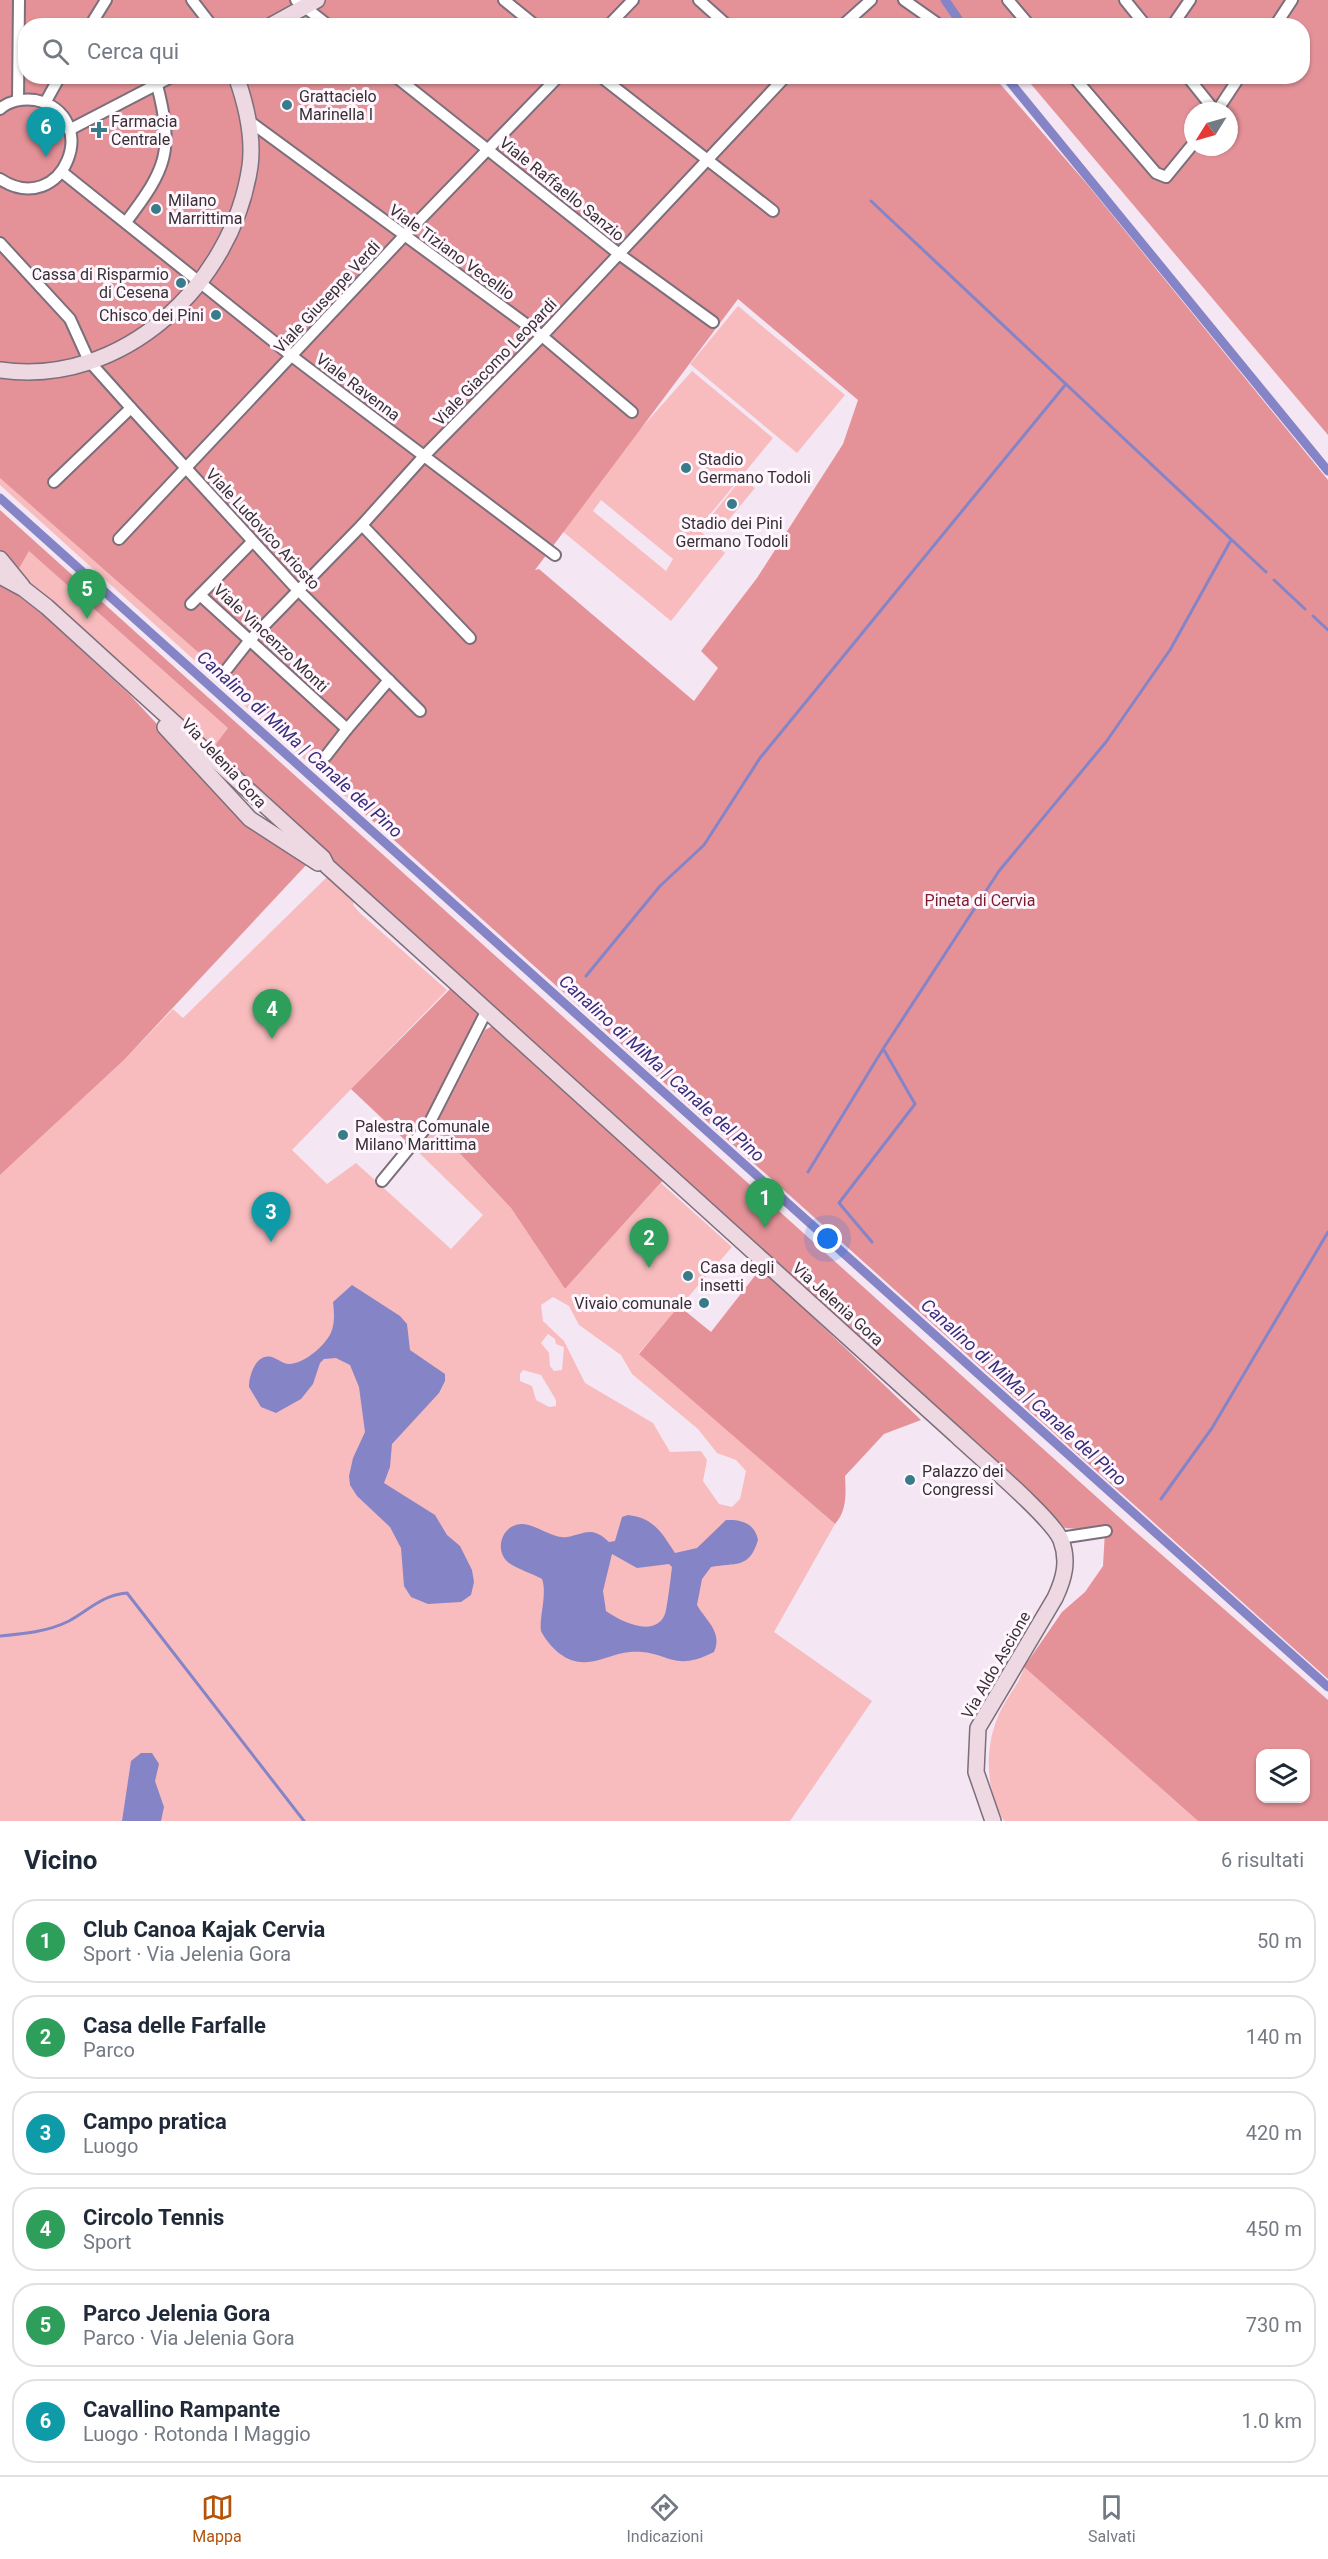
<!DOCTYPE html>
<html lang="it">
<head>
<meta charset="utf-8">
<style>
  :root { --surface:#fff; --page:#f2f2f3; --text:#1f2937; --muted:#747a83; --line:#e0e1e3; --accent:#b45309 }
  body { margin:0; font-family:Roboto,sans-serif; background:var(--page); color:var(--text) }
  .controls { position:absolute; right:18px; bottom:18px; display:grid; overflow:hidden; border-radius:12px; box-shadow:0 2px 4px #0004 }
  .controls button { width:54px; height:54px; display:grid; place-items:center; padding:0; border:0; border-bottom:2px solid var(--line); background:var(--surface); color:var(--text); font:30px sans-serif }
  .compass { position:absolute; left:1184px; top:102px; width:54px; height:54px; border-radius:50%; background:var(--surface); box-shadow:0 2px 4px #0004; rotate:233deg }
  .you { position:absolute; left:828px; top:1239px; width:21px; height:21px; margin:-15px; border:4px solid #fff; border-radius:50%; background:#1a73e8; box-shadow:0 0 0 9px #1a73e833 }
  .badge { display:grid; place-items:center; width:39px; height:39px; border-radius:50%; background:var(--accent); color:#fff; font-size:20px; font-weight:700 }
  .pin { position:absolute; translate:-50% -50px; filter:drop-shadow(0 2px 3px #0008) }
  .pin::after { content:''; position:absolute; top:32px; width:21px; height:18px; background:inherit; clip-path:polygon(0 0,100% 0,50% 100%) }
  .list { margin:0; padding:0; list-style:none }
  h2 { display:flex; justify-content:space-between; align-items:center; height:78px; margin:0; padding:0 24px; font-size:26px }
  h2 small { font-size:20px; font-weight:400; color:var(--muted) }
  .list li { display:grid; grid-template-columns:39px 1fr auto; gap:18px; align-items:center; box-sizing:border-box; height:84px; margin:0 12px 12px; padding:0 12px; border:2px solid var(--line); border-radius:24px }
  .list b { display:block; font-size:22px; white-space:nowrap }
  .list p { margin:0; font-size:20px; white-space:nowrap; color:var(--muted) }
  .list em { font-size:20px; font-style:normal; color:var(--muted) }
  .icon { flex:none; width:33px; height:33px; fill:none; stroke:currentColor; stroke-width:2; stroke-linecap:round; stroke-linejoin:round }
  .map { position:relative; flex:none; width:1328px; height:1821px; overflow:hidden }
  .search { position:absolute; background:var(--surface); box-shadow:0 2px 4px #0004; left:18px; right:18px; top:18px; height:66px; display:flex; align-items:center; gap:15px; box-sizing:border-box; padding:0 21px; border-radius:24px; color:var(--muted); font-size:22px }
  .sheet { height:654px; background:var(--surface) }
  nav { display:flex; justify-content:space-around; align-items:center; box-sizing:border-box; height:84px; border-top:2px solid var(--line); background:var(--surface); font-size:16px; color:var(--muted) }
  nav a { display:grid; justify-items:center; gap:3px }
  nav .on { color:var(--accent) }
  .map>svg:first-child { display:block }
</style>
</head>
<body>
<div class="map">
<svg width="1328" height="1821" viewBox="0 0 1328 1821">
  <rect width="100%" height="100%" fill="#f5e6f3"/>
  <g fill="#f8bcbe" fill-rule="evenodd">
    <path d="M738,306L845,395L797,453L690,364Z"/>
    <path d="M692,371L773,438L698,529L725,553L671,621L555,525ZM601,500L673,559L666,571L593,511Z"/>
    <path d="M0,471L362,796L355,805L0,485Z"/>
    <path d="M742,478L755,488L720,530L708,520Z"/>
    <path d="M29,550L229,728L210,752L17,572Z"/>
    <path d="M327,877L335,881L354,901L353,905L360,913L447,990L292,1150L327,1184L356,1163L451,1249L483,1215L414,1148L435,1127L511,1208L565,1289L665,1178L661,1183L732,1247L639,1353L835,1524L774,1632L872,1701L790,1821H0V1175L124,1060L173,1009L183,1018ZM553,1297L569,1306L579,1325L621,1355L632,1374L698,1429L717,1453L736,1460L746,1471L740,1499L732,1507L719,1504L703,1481L707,1460L701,1451L670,1452L653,1423L585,1383L564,1341L543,1321L541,1305ZM548,1334L555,1339L556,1344L564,1347L562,1370L554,1371L550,1366L549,1353L541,1343ZM523,1370L541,1375L556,1400V1406L549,1407L536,1400L532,1386L520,1381V1374Z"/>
    <path d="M1024,1667L1198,1821H1004C984,1788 984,1742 1002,1708C1009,1694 1020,1683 1024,1667Z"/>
  </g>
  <g fill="#e49298" fill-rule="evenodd">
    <path d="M0,0H1328V435L1025,77L1302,76V26H26V76L994,77L1087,184L1328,480V1679L355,805L362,796L0,478ZM1193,111H1229V147H1193ZM738,299L858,400L843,444L757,578L701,651L718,668L694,701L539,569L535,570Z"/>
    <path d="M0,510L1130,1527L1328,1700V1821H1198L1024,1667L1062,1612L1085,1592L1103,1566L1105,1531L1065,1528L210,752L228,728L29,551L17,572L0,554ZM1260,1754H1306V1798H1260Z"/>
    <path d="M0,582L40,612L130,695L250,824L308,863L124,1060L0,1175Z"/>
    <path d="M452,987L480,1015L421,1125L406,1141L351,1089Z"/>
    <path d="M496,1024L665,1178L565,1289L511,1208L435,1127L485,1030Z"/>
    <path d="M761,1268L921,1420L884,1434L845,1476C846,1493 847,1511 835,1524L639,1354L679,1306L711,1332Z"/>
  </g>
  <g fill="#8584c7" fill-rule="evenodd">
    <path d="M352,1285L400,1316L407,1324L410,1350L445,1374V1381L439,1393L392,1444L390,1467L384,1483L435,1515L447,1535L460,1546L472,1570L474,1582L471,1595L461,1602L428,1604L411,1597L404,1586L401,1548L390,1527L357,1496L350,1485L349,1476L353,1458L365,1432L359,1387L350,1365L336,1358L324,1359L320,1363L313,1384L301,1399L276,1413L261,1407L249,1387C249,1375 256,1353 272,1357C278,1359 283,1364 289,1364C305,1364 328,1343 332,1330C335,1320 334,1311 333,1302Z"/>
    <path d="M628,1515C654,1518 662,1533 675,1553L697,1548L726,1520C742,1519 755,1524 758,1540C749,1570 735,1562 711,1567L702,1579L697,1605C706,1621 723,1632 714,1652C671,1674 668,1649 630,1652C613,1653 597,1664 581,1662C564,1661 550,1647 542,1633C537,1624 548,1595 542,1579C532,1573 519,1570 509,1563C493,1551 502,1523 523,1524C537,1525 553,1539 567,1537C584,1534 592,1525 609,1542L615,1541L622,1517ZM612,1554L637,1568L669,1564L672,1567C671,1576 667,1609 665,1614C655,1639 620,1621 606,1611L603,1591Z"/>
    <path d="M141,1753H152L159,1764L155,1781L164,1807L161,1821H122L131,1761Z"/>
  </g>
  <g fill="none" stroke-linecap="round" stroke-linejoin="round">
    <g stroke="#8584c7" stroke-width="3">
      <path d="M871,201L1266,572"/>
      <path d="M1274,580L1305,609"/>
      <path d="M1313,616L1328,630"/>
      <path d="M586,976L660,886L704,845L760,758L1066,384"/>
      <path d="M808,1172L883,1049L999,871L1106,742L1170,650L1231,540"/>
      <path d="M872,1242L839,1203L915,1104L884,1050"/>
      <path d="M1161,1499L1212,1428L1328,1232"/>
      <path d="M0,1636C23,1634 47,1632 69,1621C89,1610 102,1595 127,1593L304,1821"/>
    </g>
    <g stroke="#8584c7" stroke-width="9">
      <path d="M945,0L963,26"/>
      <path d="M1005,76L1328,471"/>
      <path d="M0,498L1328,1687"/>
    </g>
    <defs>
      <g id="street">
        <path d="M192,0L212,26"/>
        <path d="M296,0L329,26"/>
        <path d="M504,0L536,26"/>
        <path d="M699,0L728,26"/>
        <path d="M904,0L941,26"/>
        <path d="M1008,0L1030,26"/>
        <path d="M1125,0L1146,26"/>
        <path d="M90,26L106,0"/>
        <path d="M608,26L633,0"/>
        <path d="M842,26L871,0"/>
        <path d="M1172,26L1190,0"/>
        <path d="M1275,26L1292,0"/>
        <path d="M395,76L619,254L713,322"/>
        <path d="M600,76L773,211"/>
        <path d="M1073,76L1156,173L1166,177L1193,144"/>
        <path d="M1187,76L1215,111"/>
        <path d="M18,100L19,0"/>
        <path d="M45,103L60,76"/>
        <path d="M0,109C9,101 23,98 35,100C105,115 63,220 0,179"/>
        <path d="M1217,111L1240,76"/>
        <path d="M249,121L542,336L632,412"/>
        <path d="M69,130L173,76"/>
        <path d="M62,172L293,357L555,555"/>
        <path d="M126,222C167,168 174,151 157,85"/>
        <path d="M0,243L70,319L89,361L131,408L294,586L420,711"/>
        <path d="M54,482L131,408"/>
        <path d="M362,525L470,638"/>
        <path d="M119,539L404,236L559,76"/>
        <path d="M252,542L200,595L347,729L389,680"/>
        <path d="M191,604L200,595"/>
        <path d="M227,669L249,641L362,525L424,456L542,336L786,76"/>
        <path d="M326,756L347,729"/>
        <path d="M382,1181L429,1124L487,1010"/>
        <path d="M1060,1538L1106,1531"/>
      </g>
      <g id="secondary">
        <path d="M270,26L317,0"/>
        <path d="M0,370C123,388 233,283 250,166C254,136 246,104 236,76"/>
        <path d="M0,559L22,586"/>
        <path d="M0,576L24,589L47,607L323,858L327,866L956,1435C977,1455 1052,1518 1061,1540C1069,1561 1064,1579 1055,1598L978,1728L976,1772L993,1821"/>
        <path d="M165,727L250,819L318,863"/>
      </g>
    </defs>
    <use href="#street" stroke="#7c6f7b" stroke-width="14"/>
    <use href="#secondary" stroke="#7c6f7b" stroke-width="18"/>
    <use href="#street" stroke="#fff" stroke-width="10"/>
    <use href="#secondary" stroke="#eed9e2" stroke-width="15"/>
  </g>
  <g fill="#387c8b" stroke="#fff6fe" stroke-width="2">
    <circle cx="287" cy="105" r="6"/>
    <path d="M96 121h6v6h6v6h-6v6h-6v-6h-6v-6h6z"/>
    <circle cx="156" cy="209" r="6"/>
    <circle cx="181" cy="283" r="6"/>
    <circle cx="216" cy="315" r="6"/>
    <circle cx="686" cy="468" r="6"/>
    <circle cx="732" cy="504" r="6"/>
    <circle cx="343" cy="1135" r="6"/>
    <circle cx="688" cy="1276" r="6"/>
    <circle cx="704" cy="1303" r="6"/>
    <circle cx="910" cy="1480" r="6"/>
  </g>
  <g text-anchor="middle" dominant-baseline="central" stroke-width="6" stroke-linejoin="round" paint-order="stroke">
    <g font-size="16" fill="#363035" stroke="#fff6fe" text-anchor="start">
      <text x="299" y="96">Grattacielo<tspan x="299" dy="18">Marinella I</tspan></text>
      <text x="111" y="121">Farmacia<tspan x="111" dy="18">Centrale</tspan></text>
      <text x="168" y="200">Milano<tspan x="168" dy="18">Marrittima</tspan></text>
      <text x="169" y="274" text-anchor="end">Cassa di Risparmio<tspan x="169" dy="18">di Cesena</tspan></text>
      <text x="204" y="315" text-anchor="end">Chisco dei Pini</text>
      <text x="698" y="459">Stadio<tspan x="698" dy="18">Germano Todoli</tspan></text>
      <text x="732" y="523" text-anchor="middle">Stadio dei Pini<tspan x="732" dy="18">Germano Todoli</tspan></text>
      <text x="355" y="1126">Palestra Comunale<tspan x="355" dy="18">Milano Marittima</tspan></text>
      <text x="700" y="1267">Casa degli<tspan x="700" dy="18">insetti</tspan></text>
      <text x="692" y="1303" text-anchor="end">Vivaio comunale</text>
      <text x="922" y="1471">Palazzo dei<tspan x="922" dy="18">Congressi</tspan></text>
    </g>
    <g font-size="16" fill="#363035" stroke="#fff6fe">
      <text transform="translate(562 189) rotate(39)">Viale Raffaello Sanzio</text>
      <text transform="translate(452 252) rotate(36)">Viale Tiziano Vecellio</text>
      <text transform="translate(327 297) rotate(-47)">Viale Giuseppe Verdi</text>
      <text transform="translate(495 362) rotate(-46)">Viale Giacomo Leopardi</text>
      <text transform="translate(358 387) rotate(37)">Viale Ravenna</text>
      <text transform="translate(263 529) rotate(47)">Viale Ludovico Ariosto</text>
      <text transform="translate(271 638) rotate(43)">Viale Vincenzo Monti</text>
      <text transform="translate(224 763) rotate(47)">Via Jelenia Gora</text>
      <text transform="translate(838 1304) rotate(42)">Via Jelenia Gora</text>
      <text transform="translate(996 1665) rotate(-60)">Via Aldo Ascione</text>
    </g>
    <g font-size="16" fill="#7c1c2e" stroke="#fff6fe">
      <text x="980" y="900">Pineta di Cervia</text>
    </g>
    <g font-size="18" font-style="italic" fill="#372d7c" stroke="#fff6fe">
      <text transform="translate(300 744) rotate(42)">Canalino di MiMa | Canale del Pino</text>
      <text transform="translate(662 1068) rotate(42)">Canalino di MiMa | Canale del Pino</text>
      <text transform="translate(1024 1392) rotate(42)">Canalino di MiMa | Canale del Pino</text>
    </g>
  </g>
</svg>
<div class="controls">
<button><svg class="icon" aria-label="layers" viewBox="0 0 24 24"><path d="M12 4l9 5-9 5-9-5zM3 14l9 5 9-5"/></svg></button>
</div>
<svg class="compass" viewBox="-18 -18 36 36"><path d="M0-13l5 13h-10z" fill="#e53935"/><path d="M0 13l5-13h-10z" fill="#747a83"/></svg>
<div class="you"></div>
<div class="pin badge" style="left:765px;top:1228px;background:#2e9e5b">1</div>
<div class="pin badge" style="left:649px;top:1268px;background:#2e9e5b">2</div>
<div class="pin badge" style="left:271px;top:1242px;background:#0f9aa8">3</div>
<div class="pin badge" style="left:272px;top:1039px;background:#2e9e5b">4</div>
<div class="pin badge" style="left:87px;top:619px;background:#2e9e5b">5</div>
<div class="pin badge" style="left:46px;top:157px;background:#0f9aa8">6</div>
<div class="search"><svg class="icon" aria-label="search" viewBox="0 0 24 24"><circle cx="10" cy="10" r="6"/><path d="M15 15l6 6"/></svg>Cerca qui</div>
</div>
<section class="sheet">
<h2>Vicino<small>6 risultati</small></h2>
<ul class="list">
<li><span class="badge" style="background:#2e9e5b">1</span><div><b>Club Canoa Kajak Cervia</b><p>Sport · Via Jelenia Gora</p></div><em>50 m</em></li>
<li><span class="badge" style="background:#2e9e5b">2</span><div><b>Casa delle Farfalle</b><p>Parco</p></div><em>140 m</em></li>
<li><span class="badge" style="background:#0f9aa8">3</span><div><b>Campo pratica</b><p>Luogo</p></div><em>420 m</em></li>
<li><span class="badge" style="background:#2e9e5b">4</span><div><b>Circolo Tennis</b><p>Sport</p></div><em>450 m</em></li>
<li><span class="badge" style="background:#2e9e5b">5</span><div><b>Parco Jelenia Gora</b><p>Parco · Via Jelenia Gora</p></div><em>730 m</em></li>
<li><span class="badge" style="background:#0f9aa8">6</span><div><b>Cavallino Rampante</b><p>Luogo · Rotonda I Maggio</p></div><em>1.0 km</em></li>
</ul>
</section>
<nav>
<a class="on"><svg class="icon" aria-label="map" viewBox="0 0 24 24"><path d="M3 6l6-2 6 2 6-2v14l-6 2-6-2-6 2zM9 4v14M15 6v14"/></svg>Mappa</a>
<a><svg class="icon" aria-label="directions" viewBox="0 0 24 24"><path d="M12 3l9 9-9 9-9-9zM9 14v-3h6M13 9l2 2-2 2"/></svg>Indicazioni</a>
<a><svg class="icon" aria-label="saved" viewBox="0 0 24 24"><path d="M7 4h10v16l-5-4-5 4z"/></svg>Salvati</a>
</nav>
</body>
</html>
